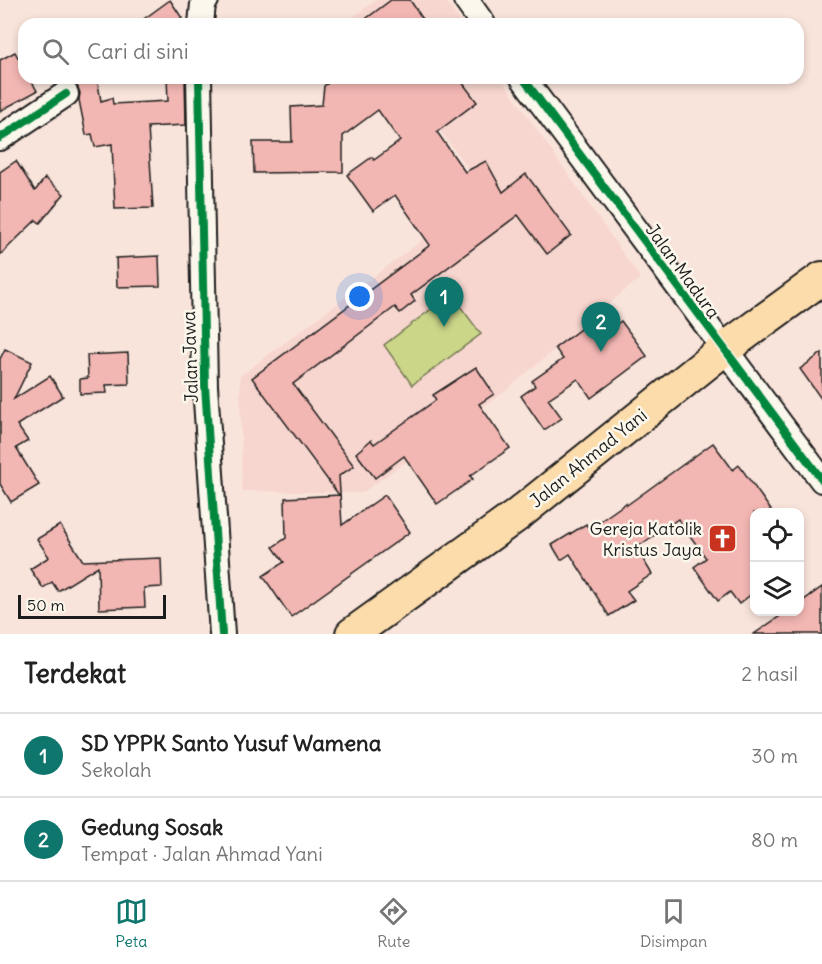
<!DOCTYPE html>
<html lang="id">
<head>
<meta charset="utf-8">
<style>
  :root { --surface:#fff; --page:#f2f2f2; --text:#222; --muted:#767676; --line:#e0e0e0; --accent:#0f766e }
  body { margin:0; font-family:Delius,sans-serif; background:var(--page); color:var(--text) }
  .controls { position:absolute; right:18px; bottom:18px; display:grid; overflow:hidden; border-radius:12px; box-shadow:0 3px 9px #0003 }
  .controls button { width:54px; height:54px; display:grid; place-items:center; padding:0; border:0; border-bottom:2px solid var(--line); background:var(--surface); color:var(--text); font:30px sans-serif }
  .scale { position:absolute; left:18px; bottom:15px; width:148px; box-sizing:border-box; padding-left:6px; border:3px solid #1c1c1c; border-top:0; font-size:16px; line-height:21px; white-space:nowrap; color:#1c1c1c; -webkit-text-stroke:4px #fbf7ec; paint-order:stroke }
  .you { position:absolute; left:360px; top:297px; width:21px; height:21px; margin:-15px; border:4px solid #fff; border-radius:50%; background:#1a73e8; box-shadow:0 0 0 9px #1a73e833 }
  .badge { display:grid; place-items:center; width:39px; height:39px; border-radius:50%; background:var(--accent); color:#fff; font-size:20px; font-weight:700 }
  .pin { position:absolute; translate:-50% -50px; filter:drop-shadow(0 2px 3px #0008) }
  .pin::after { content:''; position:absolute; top:32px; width:21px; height:18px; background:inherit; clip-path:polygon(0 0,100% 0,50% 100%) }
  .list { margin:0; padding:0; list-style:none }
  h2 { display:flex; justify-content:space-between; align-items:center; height:78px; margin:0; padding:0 24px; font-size:26px }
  h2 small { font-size:20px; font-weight:400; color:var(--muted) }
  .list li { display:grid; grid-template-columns:39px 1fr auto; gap:18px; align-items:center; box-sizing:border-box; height:84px; padding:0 24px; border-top:2px solid var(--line) }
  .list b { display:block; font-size:22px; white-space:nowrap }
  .list p { margin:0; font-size:20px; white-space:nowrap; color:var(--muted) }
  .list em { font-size:20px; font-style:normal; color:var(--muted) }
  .icon { flex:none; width:33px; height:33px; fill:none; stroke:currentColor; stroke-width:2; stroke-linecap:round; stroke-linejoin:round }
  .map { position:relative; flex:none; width:822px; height:634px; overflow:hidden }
  .search { position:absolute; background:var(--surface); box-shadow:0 3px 9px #0003; left:18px; right:18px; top:18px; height:66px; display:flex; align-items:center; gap:15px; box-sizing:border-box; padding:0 21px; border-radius:18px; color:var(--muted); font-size:22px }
  .sheet { height:246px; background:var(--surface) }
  nav { display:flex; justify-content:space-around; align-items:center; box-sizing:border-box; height:84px; border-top:2px solid var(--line); background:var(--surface); font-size:16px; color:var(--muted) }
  nav a { display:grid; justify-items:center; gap:3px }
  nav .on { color:var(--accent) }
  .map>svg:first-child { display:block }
</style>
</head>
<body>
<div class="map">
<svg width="822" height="634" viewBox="0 0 822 634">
  <rect width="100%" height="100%" fill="#f9e4db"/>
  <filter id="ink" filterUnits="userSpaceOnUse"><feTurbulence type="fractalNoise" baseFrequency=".0167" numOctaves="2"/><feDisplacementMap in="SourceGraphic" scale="12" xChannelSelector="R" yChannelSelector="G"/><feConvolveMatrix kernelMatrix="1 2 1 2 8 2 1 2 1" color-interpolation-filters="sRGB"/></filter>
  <g filter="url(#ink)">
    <g fill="#f7d6cf">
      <path d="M376,0H445L462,24H344Z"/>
      <path d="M402,78H501L640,278L504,392L362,493L242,491L240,376L486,193Z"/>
    </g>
    <path fill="#cbd689" stroke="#747952" stroke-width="1.5" d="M451,294L481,334L412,385L384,345Z"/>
    <g fill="#f3b7b3" stroke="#1c1c1c" stroke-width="1.5">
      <path d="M170,0L182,18L173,24H137Z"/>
      <path d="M391,0H410L426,24H359Z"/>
      <path d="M15,52L24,68V78H30L37,91L0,111V60Z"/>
      <path d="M74,78H97L101,101L112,98L113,104L168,101L167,78H185L186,125L148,127L153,208L115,209L112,144L95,147L92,134L86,135L79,100L80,93Z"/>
      <path d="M335,78H459L477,102L437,132L465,172L486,161L503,192L526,174L571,235L547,254L518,215L411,295L415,301L400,313L395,307L293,384L354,466L339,476L342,525L385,495L410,532L291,617L263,576L284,562L273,547L286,538L285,498L339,495L252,378L430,245L395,195L373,211L347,175L372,157L374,160L400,141L378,110L343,136V172L254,173L253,142H292L291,107L322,105L324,86Z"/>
      <path d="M16,161L35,191L45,178L64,194L40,223L36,220L0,255V172Z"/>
      <path d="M159,256L160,286L117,287L116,258Z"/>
      <path d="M603,312L614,326L621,321L647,356L591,398L578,379L548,399L562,418L544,430L521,396L535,386L532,381L563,359L555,348Z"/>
      <path d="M5,349L32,362L14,399L50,376L63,396L17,425L28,441L16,448L39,485L11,502L0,484V359Z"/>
      <path d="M128,353L129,384L106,385L107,393L80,394V379L88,378L87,355Z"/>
      <path d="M822,353V400L800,369Z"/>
      <path d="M476,367L494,394L479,404L510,448L470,476L473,479L437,504L404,456L375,478L356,453L371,440L374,444L436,400L433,395Z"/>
      <path d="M713,443L733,470L739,465L773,513H754V592L739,604L730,592L718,601L694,567L706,558L678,519L636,548L652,574L627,591L634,600L609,616L570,554L561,560L552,545L586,524L589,529L626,503L627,505Z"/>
      <path d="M60,525L83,561L161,558L162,587L144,588L145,607L99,609L98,566L58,591L52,582L43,588L30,569L49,557L37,539Z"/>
      <path d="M822,587V634H754L786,612H800V603Z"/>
    </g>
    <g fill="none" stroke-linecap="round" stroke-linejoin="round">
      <defs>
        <g id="minor">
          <path d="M466,0L483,24"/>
          <path d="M201,24L203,4L206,0"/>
          <path d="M199,78L205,386L222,634"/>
          <path d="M523,78L822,480"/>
          <path d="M0,138L66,94"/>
        </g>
        <path id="major" d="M352,634L516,516L723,350L822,278"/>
      </defs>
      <use href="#minor" stroke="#1c1c1c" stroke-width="28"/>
      <use href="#major" stroke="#1c1c1c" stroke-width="36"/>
      <use href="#minor" stroke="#fbf7ec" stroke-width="24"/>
      <use href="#major" stroke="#fddcac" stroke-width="32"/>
      <defs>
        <g id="cycleway">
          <path d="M199,78L205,386L222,634"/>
          <path d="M523,78L822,480"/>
          <path d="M0,138L66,94"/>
        </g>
      </defs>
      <use href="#cycleway" stroke="#fbf7ec" stroke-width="11"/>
      <use href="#cycleway" stroke="#00873e" stroke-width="8"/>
    </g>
  </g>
  <defs>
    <symbol id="church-square" viewBox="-11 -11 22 22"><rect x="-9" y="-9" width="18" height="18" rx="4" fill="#c8321e" stroke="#fbf7ec"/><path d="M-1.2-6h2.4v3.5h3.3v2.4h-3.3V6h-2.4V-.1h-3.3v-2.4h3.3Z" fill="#fff"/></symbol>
  </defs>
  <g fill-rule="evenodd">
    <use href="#church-square" x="706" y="522" width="33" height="33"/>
  </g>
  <g text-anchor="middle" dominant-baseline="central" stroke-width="5" stroke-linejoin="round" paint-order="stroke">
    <g font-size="18" fill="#1c1c1c" stroke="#fbf7ec">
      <text transform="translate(683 271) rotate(54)">Jalan Madura</text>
      <text transform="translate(190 357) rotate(-92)">Jalan Jawa</text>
      <text transform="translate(588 458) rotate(-39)">Jalan Ahmad Yani</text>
    </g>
    <g font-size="18" fill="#1c1c1c" stroke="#fbf7ec" text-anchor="end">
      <text x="702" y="528">Gereja Katolik<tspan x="702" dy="21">Kristus Jaya</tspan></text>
    </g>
  </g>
</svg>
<div class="controls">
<button><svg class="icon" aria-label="locate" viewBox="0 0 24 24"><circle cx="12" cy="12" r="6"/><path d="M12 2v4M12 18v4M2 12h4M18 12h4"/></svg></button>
<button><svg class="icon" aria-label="layers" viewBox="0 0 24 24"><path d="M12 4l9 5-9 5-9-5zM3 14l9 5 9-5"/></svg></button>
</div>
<div class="scale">50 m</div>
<div class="you"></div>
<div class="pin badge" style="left:444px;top:327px">1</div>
<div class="pin badge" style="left:601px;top:352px">2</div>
<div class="search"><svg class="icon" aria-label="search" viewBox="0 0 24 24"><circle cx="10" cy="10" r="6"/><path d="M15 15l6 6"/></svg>Cari di sini</div>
</div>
<section class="sheet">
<h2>Terdekat<small>2 hasil</small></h2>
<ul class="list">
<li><span class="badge">1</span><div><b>SD YPPK Santo Yusuf Wamena</b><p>Sekolah</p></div><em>30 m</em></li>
<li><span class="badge">2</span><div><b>Gedung Sosak</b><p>Tempat · Jalan Ahmad Yani</p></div><em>80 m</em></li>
</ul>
</section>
<nav>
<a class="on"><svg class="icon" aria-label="map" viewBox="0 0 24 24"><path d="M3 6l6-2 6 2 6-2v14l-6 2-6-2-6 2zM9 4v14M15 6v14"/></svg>Peta</a>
<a><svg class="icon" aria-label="directions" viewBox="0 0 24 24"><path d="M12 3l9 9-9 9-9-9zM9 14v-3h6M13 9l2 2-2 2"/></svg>Rute</a>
<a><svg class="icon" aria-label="saved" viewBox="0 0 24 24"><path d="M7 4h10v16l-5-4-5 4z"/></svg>Disimpan</a>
</nav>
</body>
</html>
